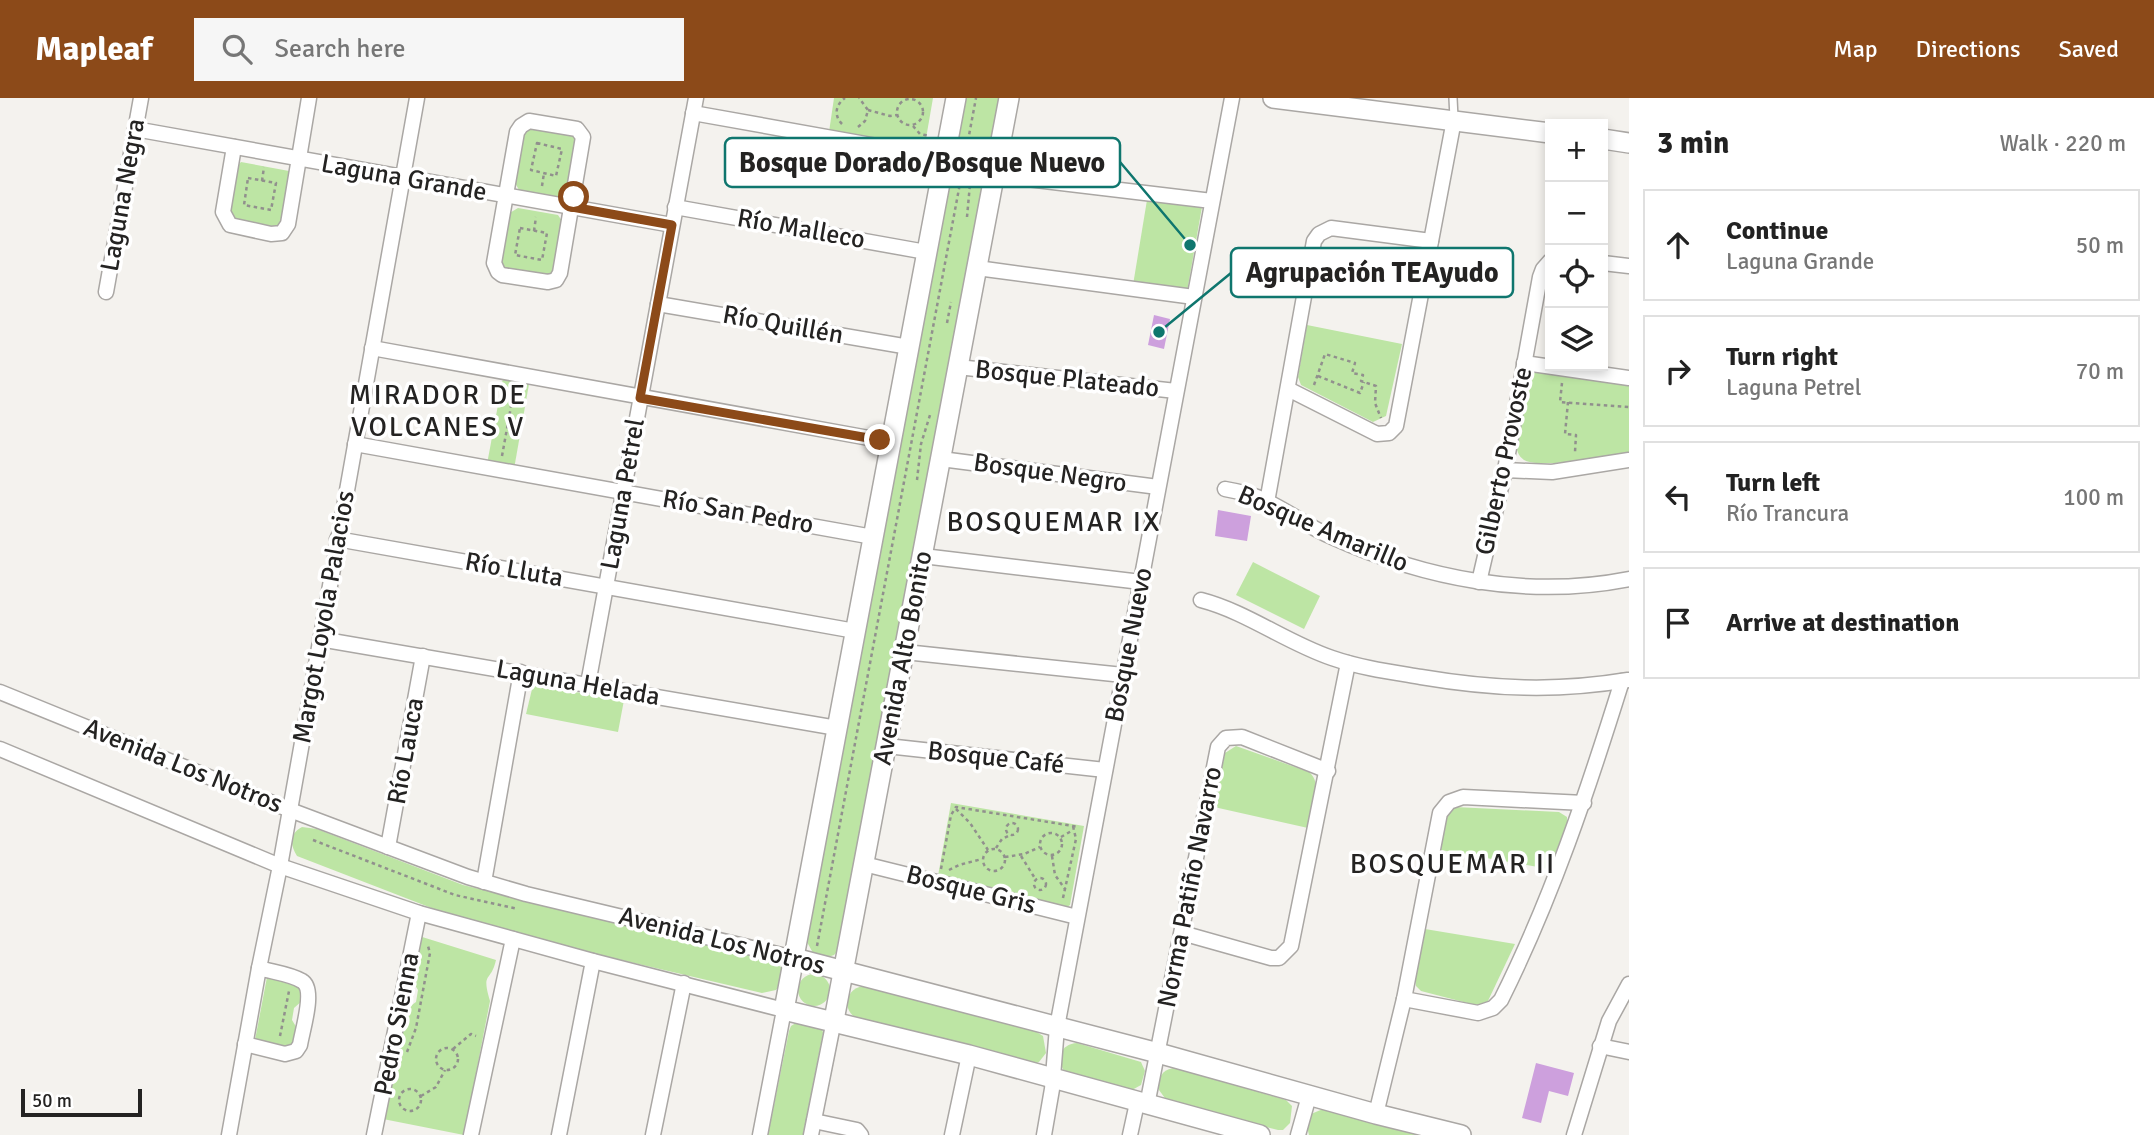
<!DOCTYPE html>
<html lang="en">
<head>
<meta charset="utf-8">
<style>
  :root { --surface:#fff; --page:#f6f6f6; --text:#222; --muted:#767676; --line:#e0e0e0; --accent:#8c4a19 }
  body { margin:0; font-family:Signika,sans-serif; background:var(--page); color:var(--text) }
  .controls { position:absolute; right:21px; top:21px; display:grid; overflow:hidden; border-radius:0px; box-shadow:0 4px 10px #0003 }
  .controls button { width:63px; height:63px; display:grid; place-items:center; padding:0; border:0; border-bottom:2px solid var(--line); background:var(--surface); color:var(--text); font:35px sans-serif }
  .scale { position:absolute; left:21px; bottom:18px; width:121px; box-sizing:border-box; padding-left:7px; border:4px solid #242322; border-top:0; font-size:19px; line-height:24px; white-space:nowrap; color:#242322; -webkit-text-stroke:5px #fff; paint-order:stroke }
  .stop { position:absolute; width:21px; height:21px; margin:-16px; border:5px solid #8c4a19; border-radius:50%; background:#fff }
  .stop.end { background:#8c4a19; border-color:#fff; box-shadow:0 2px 7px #0008 }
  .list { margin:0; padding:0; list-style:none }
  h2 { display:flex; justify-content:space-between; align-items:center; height:91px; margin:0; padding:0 28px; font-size:30px }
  h2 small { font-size:23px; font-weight:400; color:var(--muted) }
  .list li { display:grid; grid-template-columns:46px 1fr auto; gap:21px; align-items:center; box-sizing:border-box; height:112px; margin:0 14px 14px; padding:0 14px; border:2px solid var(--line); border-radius:0px }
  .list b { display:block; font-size:26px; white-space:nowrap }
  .list p { margin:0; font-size:23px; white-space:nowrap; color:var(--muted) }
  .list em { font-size:23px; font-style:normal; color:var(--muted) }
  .icon { flex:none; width:38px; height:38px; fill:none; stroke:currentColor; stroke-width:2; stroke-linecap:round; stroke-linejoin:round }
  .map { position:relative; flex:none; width:1629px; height:1037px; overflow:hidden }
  header { display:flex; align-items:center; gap:42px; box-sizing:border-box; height:98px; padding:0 35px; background:var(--accent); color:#fff }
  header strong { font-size:33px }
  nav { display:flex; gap:38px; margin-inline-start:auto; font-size:24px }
  .search { width:490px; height:63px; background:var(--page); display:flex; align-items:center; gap:18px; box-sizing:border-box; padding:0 24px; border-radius:0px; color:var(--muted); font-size:26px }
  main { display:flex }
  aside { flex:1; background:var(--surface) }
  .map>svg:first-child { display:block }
</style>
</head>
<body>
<header>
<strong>Mapleaf</strong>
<div class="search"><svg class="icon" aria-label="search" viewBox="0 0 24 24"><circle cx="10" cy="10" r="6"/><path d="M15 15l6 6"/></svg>Search here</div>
<nav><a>Map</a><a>Directions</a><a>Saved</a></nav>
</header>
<main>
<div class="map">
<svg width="1629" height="1037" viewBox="0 0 1629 1037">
  <rect width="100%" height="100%" fill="#f4f2ee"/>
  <g fill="#bde5a4">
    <path d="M834,0H933L924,52L829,34Z"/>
    <path d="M966,0H999L839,852L834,857L828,859L813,855L807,844Z"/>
    <path d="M533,29L576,38L570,93L562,100L519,92L514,83L522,35Z"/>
    <path d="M241,64L289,73L292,77L283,126L276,131L229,120L235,70Z"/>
    <path d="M1147,102L1202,109L1187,194L1133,187Z"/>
    <path d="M518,110L558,117L564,126L553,178L507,173L500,168L508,116Z"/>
    <path d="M1307,227L1402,246L1386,318L1373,324L1301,287L1298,279Z"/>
    <path d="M1536,273L1629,285V354C1608,359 1544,370 1526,363C1518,359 1516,352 1517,345L1529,277Z"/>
    <path d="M503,280L529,286L514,371L487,366Z"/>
    <path d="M1253,464L1320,498L1304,531L1236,497Z"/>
    <path d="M533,587L624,602L618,634L526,616Z"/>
    <path d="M1236,648L1309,674C1324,686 1312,714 1308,730L1214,709L1225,655Z"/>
    <path d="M951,705L1084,728L1070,807L1063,812L938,778Z"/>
    <path d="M1455,709L1559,714L1567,719V726L1549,771L1441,752L1446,719Z"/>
    <path d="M302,729L317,731L463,787L766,861L781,869C784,877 782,885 776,892L762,895L566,849L447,816L297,758C290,747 289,736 302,729Z"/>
    <path d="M1425,831L1515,846L1487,905L1475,907L1421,893L1416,888L1415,880Z"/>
    <path d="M419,838L496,862C491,885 481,873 490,903L464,1037L383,1021L405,912L416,904L418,892L411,881Z"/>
    <circle cx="814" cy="892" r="16"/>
    <path d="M267,879L299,889L303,902L294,910L292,922L298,932L295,945L285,952L255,942Z"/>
    <path d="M863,888L1035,933L1043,938L1046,955L1039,964L1034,966L856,920C841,910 846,891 863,888Z"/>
    <path d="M799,923L822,930L823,935L803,1037H768L789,933L791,928Z"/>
    <path d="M1077,945L1141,964L1145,973L1141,987L1132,992L1064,973C1056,960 1061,946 1077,945Z"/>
    <path d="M1177,970L1286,1002L1292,1008L1290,1025L1283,1032H1278L1167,1003L1159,992C1158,978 1163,970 1177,970Z"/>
    <path d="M1323,1011L1421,1037H1309L1307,1029L1311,1016Z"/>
  </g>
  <g fill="#cda0dd">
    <path d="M1154,217L1170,221L1164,251L1148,247Z"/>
    <path d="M1218,412L1251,418L1247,443L1215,438Z"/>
    <path d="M1536,965L1574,975L1568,998L1549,993L1541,1025L1522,1020Z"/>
  </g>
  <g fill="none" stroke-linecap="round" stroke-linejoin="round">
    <defs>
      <path id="lane" d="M1453,0L1454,20"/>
      <g id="street">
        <path d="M693,15L944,60"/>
        <path d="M529,23L577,31L583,39L560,175L556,182L548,184L502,177L498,174L494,165L517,34L521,28Z"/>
        <path d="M135,31L672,127"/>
        <path d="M234,49L223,114L230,127L271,136L282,135L288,126L309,0"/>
        <path d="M994,77L1212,103"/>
        <path d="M675,109L926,154"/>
        <path d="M1603,165L1629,168"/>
        <path d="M977,170L1194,199"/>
        <path d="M106,194L141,0"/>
        <path d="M658,206L909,249"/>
        <path d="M372,250L891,344"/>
        <path d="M1524,265L1629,280"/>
        <path d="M958,269L1176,293"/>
        <path d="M1288,291L1377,336L1389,335L1396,328L1454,22"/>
        <path d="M355,346L873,439"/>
        <path d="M941,361L1158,389"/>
        <path d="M1505,372L1552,374L1629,362"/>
        <path d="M1225,391C1236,393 1247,395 1257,399C1283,409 1306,428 1332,439C1425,481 1528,501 1629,481"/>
        <path d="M1267,404L1314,143L1319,136L1331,130L1431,143"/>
        <path d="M337,441L855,533"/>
        <path d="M923,458L1141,484"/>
        <path d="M1479,484L1505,372L1540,179L1543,171L1550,163"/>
        <path d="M1201,502C1247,514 1287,545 1332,560C1361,570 1391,574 1421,579C1492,591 1556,594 1628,582"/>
        <path d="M320,541L837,630"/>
        <path d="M905,554L1123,577"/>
        <path d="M588,586L696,0"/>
        <path d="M0,594L290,712L468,779L526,796L794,860"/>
        <path d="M887,648L1105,672"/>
        <path d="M0,651L280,768L419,815L593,863L784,912L760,1037"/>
        <path d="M388,749L423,558"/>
        <path d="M864,766L1077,819"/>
        <path d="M484,784L521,574"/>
        <path d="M1182,835L1271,860H1279L1291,848L1348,565"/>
        <path d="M1404,901L1478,915L1493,910L1501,902C1552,800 1588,692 1622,583"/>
        <path d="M245,946L285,956L296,953L300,947C302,933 316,891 302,883C291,876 272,874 259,870"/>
        <path d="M1600,948L1629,954"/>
        <path d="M1147,1007L1218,649L1226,640L1242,639L1328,673"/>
        <path d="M1376,1016L1404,901L1440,715L1449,704L1463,699L1584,705"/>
        <path d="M814,1023L857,1032L861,1037"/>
        <path d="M229,1037L259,870L280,768L417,0"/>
        <path d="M374,1037L419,815"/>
        <path d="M471,1037L513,841"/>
        <path d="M559,1037L593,863"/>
        <path d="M653,1037L684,885"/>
        <path d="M811,1037L834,922"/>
        <path d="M952,1037L969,957"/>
        <path d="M1044,1037L1052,991L1057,929L1232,0"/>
        <path d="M1130,1037L1137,1005"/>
        <path d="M1298,1037L1309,998"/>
        <path d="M1574,1037L1609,923L1629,886"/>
      </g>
      <g id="secondary">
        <path d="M956,0L784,912L969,957L1260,1037"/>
        <path d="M1273,0L1550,35"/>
        <path d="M1603,41L1629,45"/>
        <path d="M794,860L1158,955L1376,1016L1461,1037"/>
        <path d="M834,922L1009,0"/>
      </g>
    </defs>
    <use href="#lane" stroke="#aaa7a4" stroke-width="10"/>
    <use href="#street" stroke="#aaa7a4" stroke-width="17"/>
    <use href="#secondary" stroke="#aaa7a4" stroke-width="22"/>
    <g stroke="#91908d" stroke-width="2.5" stroke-dasharray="3.5 3.5" stroke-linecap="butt">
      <circle cx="910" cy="14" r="13"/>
      <path d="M868,12L890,18L897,17"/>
      <path d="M842,26C834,18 835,7 845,0"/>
      <path d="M913,28L920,36L930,38"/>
      <path d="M858,29L865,23L868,12L859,0"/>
      <path d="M537,45L562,51L556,78L531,72Z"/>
      <path d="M248,80L276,85L271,112L244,107Z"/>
      <path d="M262,83L264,69"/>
      <path d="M542,88L544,75"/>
      <path d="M967,119L970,86L979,54"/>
      <path d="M520,130L547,135L542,162L515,157Z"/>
      <path d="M534,133L536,119"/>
      <path d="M947,225L951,204"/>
      <path d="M1318,278L1360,295L1364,284"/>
      <path d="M1562,285L1560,304L1629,309"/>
      <path d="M1314,287L1325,256L1355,265L1352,275L1363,277L1361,283L1376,288L1375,305L1381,320"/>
      <path d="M1568,304L1565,336L1576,337L1575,354"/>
      <path d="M502,358L514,292"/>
      <path d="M917,382L921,346L930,317"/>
      <path d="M956,711L970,725L988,752"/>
      <circle cx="1012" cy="731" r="6"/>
      <circle cx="1051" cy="746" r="11"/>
      <path d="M1061,739L1073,732"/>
      <path d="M313,742L455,797L518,811"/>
      <path d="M996,750L1002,741L1010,737"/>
      <circle cx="994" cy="762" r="11"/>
      <path d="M1021,758L1036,782"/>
      <path d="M1052,758L1055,777L1065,791"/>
      <path d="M1005,759L1024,756L1040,749"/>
      <path d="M941,771L951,717L956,709L1079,729"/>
      <path d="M949,772L959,767L982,761"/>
      <circle cx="1040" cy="786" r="6"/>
      <path d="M1063,800L1076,741L1073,728"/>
      <path d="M817,848L976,0"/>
      <path d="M280,938L289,893"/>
      <circle cx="447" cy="961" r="11"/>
      <path d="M453,951L471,936L476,938"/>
      <path d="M407,954L416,930L430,855L428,848"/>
      <circle cx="410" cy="1002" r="11"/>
      <path d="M421,998L436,989L445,972"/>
    </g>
    <use href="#lane" stroke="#fff" stroke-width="7"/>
    <use href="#street" stroke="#fff" stroke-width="14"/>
    <use href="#secondary" stroke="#fff" stroke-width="19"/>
  </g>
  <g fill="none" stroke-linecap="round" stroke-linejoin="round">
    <path stroke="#8c4a19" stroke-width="9" d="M574,99L572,109L672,127L640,300L880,342"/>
  </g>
  <g text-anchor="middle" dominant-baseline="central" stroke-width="7" stroke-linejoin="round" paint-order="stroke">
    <g font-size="26" fill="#242322" stroke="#fff">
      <text transform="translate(404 80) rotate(10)">Laguna Grande</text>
      <text transform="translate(123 97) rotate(-80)">Laguna Negra</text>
      <text transform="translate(801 131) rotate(10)">Río Malleco</text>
      <text transform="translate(783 227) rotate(10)">Río Quillén</text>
      <text transform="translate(1067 281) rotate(6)">Bosque Plateado</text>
      <text transform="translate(1504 363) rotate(-78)">Gilberto Provoste</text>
      <text transform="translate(1050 375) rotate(8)">Bosque Negro</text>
      <text transform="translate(623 396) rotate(-80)">Laguna Petrel</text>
      <text transform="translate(738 414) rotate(10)">Río San Pedro</text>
      <text transform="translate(1323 431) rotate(23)">Bosque Amarillo</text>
      <text transform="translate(514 472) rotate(10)">Río Lluta</text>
      <text transform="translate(324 519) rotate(-80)">Margot Loyola Palacios</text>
      <text transform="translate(1129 547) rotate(-79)">Bosque Nuevo</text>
      <text transform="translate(903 560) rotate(-79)">Avenida Alto Bonito</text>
      <text transform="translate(578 585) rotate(10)">Laguna Helada</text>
      <text transform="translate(406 653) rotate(-80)">Río Lauca</text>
      <text transform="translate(996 660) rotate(6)">Bosque Café</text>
      <text transform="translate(183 668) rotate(22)">Avenida Los Notros</text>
      <text transform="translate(1190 789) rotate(-79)">Norma Patiño Navarro</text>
      <text transform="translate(971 792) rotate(14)">Bosque Gris</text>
      <text transform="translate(722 843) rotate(14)">Avenida Los Notros</text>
      <text transform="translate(397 926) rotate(-79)">Pedro Sienna</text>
    </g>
    <g font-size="28" letter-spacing="2" fill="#242322" stroke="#fff">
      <text x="438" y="297">MIRADOR DE<tspan x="438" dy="32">VOLCANES V</tspan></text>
      <text x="1054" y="424">BOSQUEMAR IX</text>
      <text x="1453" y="766">BOSQUEMAR II</text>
    </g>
  </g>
  <path fill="none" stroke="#0f766e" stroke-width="2.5" d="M1190 147L1120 64M1159 234L1231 175"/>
  <g fill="#0f766e" stroke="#fff" stroke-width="2.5">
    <circle cx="1190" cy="147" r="7"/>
    <circle cx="1159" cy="234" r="7"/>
  </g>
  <g fill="#fff" stroke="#0f766e" stroke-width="2.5">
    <rect x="725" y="40" width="395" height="49" rx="7"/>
    <rect x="1231" y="150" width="282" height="49" rx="7"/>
  </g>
  <g font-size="28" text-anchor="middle" font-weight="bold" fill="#242322">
    <text x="922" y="74">Bosque Dorado/Bosque Nuevo</text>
    <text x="1372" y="184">Agrupación TEAyudo</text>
  </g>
</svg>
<div class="controls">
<button>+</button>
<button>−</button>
<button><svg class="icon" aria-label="locate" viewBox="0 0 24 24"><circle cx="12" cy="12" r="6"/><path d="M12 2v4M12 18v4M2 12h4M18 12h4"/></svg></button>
<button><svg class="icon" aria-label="layers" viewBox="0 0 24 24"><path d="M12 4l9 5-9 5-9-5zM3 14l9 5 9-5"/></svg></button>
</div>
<div class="scale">50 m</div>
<div class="stop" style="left:574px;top:99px"></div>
<div class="stop end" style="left:880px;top:342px"></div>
</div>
<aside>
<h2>3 min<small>Walk · 220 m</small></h2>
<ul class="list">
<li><svg class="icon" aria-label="ahead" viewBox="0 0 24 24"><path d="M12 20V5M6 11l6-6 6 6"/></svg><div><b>Continue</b><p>Laguna Grande</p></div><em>50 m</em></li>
<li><svg class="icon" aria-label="right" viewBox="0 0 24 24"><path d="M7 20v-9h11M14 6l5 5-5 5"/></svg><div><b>Turn right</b><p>Laguna Petrel</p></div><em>70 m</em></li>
<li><svg class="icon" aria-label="left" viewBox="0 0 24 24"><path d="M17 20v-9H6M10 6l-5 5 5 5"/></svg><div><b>Turn left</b><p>Río Trancura</p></div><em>100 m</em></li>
<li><svg class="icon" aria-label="arrive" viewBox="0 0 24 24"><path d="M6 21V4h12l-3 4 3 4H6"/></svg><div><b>Arrive at destination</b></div></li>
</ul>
</aside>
</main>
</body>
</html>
